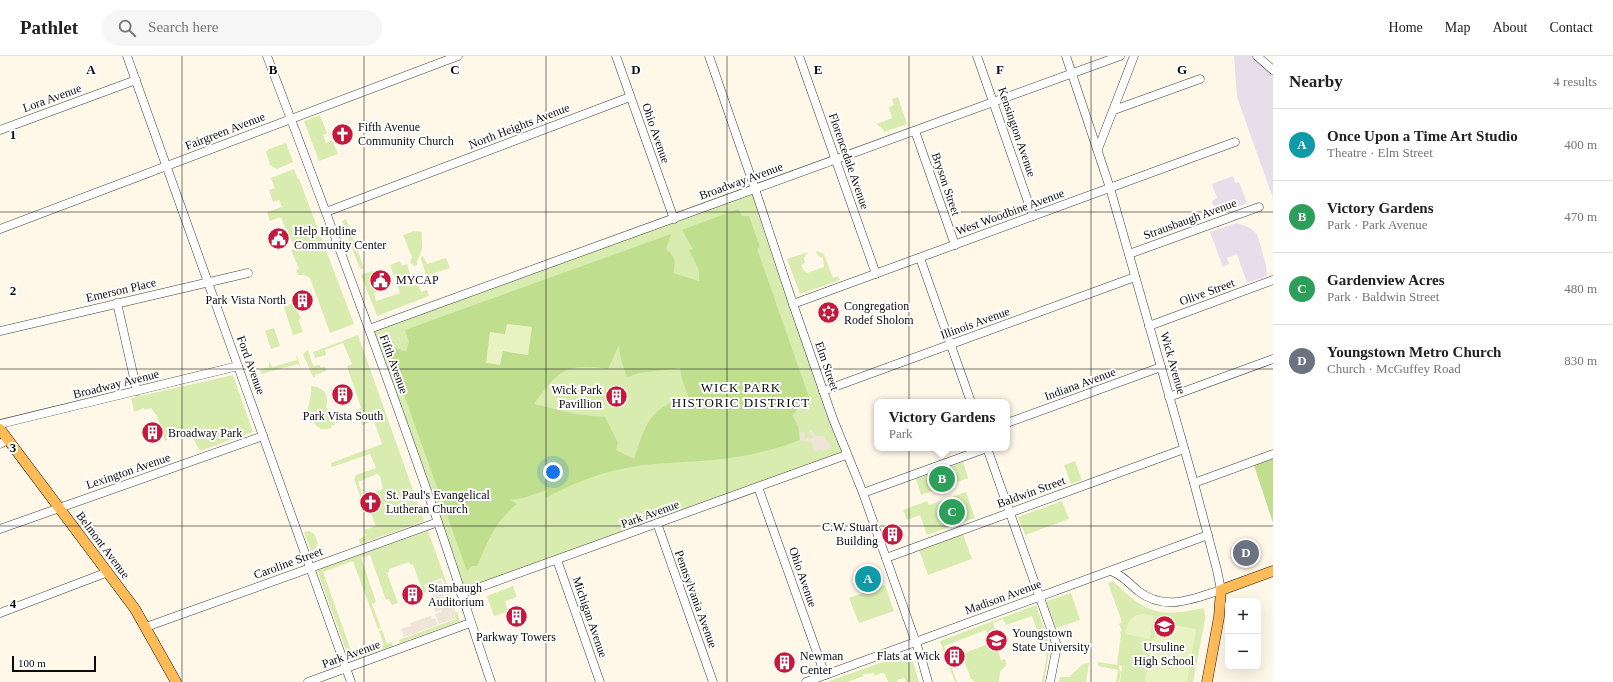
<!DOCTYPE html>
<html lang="en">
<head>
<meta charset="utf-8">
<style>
  :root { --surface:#fff; --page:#f6f6f6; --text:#202124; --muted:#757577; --line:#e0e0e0; --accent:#c4193d }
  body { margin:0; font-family:Georgia,serif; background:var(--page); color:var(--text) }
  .controls { position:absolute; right:12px; bottom:12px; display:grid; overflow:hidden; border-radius:8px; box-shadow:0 4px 16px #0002 }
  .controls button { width:36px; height:36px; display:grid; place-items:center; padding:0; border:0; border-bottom:1px solid var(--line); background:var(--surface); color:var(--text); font:20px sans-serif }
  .scale { position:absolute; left:12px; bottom:10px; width:84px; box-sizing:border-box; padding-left:4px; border:2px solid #0b0b0b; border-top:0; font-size:11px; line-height:14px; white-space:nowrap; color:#0b0b0b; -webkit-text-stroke:3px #fff; paint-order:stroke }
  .you { position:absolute; left:553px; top:416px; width:14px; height:14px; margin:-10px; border:3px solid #fff; border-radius:50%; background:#1a73e8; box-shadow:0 0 0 6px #1a73e833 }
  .badge { display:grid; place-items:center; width:26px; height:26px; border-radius:50%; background:var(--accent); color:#fff; font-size:13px; font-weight:700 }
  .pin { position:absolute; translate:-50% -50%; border:2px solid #fff; box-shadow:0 1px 4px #0006 }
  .popup { position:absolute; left:874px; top:343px; width:136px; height:52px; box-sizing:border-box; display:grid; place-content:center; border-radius:8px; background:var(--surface); filter:drop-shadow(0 1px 3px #0005); font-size:13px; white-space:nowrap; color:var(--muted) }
  .popup b { font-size:15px; color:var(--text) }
  .popup::after { content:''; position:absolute; left:50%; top:100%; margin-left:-8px; border:8px solid transparent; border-top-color:var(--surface) }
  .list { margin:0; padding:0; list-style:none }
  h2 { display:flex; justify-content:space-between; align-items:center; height:52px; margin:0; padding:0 16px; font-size:17px }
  h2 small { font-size:13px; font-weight:400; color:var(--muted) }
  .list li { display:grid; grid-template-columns:26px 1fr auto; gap:12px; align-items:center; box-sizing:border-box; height:72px; padding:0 16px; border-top:1px solid var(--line) }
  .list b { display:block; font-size:15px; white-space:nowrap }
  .list p { margin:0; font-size:13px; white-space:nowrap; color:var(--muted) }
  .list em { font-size:13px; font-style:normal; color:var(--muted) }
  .icon { flex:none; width:22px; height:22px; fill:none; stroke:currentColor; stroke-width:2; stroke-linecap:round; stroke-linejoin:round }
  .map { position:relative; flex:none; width:1273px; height:626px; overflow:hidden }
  header { display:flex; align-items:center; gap:24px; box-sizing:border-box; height:56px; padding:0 20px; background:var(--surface); border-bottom:1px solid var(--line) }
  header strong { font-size:19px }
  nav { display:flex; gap:22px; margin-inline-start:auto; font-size:14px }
  .search { width:280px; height:36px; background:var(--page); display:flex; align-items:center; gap:10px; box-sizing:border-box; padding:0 14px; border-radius:22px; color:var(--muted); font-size:15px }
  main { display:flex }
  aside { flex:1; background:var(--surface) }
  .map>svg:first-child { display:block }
</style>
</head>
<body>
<header>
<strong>Pathlet</strong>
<div class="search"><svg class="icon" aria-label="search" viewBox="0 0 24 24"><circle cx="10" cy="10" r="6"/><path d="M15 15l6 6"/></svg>Search here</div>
<nav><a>Home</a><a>Map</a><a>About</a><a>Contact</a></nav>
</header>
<main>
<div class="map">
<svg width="1273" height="626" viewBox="0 0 1273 626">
  <rect width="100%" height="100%" fill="#fff7e8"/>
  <g fill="#e7ddeb">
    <path d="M1234,0H1257L1273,14V142L1237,41Z"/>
    <path d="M1233,120L1235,127L1239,126L1247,147L1217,159L1212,145L1217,142L1212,128Z"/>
    <path d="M1237,167L1250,172L1257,178L1266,209L1267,220L1247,227L1237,198L1227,202L1229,208L1223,211L1210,176Z"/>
  </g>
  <g fill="#d8ecaf">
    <path d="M898,41L907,68L884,76L883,73L876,68L892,62L889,51L894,49L892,43Z"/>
    <path d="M320,59L327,77L323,79L326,87L332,84L338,98L319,105L304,65Z"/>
    <path d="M286,87L293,106L277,113L270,109L266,96L269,93Z"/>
    <path d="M294,113L298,123H299L354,268L330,277L310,222L304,219H298L296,214L299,213L291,194L295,193L287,173L286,174L281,161L270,165L267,156L282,151L279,144L273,146L269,134L275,132L271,122Z"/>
    <path d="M755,133L846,399L461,538L369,273Z"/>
    <path d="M346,163L364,212L360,213L342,165Z"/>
    <path d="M414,175L422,176C421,182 423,188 422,193C420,199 417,203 417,209L415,210L410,207L412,201L403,179Z"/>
    <path d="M817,195L824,198L833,222L838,220L840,224L800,238L787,203L808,196L804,202L805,207L801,209L804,215H805L807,217L824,211L823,201L821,202L816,197Z"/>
    <path d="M423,200L427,208L446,202L450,212L426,220L421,202Z"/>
    <path d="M400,205L402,210L407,208L411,221L415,220L421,236L427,234L429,240L377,260L361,219L372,215L373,218H371V221H370L377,236L374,237L376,245L400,237L390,209Z"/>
    <path d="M294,247L301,263L299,264L303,276L293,279L284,251Z"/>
    <path d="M274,272L280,290L271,293L265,275Z"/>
    <path d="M358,279L424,465L360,488L359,483L366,480L364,474L376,470L369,452L370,449L376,447L372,437L383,433L380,420L377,418L358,426L363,440H365L361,442L354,423L356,419L376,412L370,398L332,411L331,407L382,388L374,365L362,369L356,354L361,352L347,310L352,308L343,287L325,294L326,299L315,302L313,296Z"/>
    <path d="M308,294L313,310L320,309L321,312L325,310L326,315L315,319V322L313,321L303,298Z"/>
    <path d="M296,300H297L301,312L298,308L261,318L260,314L269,311V306L270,307L272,311L297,304Z"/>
    <path d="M233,319L253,376L200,395L189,375H181L167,381L168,383L165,385L157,360L151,352L145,354L144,352L134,356L131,342Z"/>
    <path d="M311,330C324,331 330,339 326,351L331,358H334L337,365L334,366L335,369L331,370L332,372C321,375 315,372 312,361L313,356L307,355C309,348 312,336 311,330Z"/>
    <path d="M1075,405L1082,424L1071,428L1064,409Z"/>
    <path d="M963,406L968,422L921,439L916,423Z"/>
    <path d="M966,436L975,462L927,479L920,459L907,464L903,454L927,445L929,449Z"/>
    <path d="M1062,445L1069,463L1025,479L1018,461Z"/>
    <path d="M309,475L314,478L318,487L315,493L311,495L304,476Z"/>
    <path d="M428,475L447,528L445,529L442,522L424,529L427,537L423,536L413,508L411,509L409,506L389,513V516L387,517L398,547L392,549L389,543L386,544L370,499L361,502L376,546L372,548L381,572L378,573L353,505L323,516L353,600L384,589L379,575L382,574L387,588L391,586L393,590L350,605L317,514Z"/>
    <path d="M963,478L972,503L928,519L919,494Z"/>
    <path d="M1113,525C1146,557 1158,562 1203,552L1205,557V564L1193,626H1120L1122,610L1118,609L1121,616L1119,626H1116L1118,614L1098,610V606L1117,609L1121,579L1120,576L1122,575L1119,568L1122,566L1108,527Z"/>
    <path d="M885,529L894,555L859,567L849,542Z"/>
    <path d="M513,530L517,541L505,545L507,553L510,555L494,560L487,540Z"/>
    <path d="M1071,537L1080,564L1056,572L1046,545Z"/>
    <path d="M1036,549L1050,590L1044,626H1042L1047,598L1044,597L1042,588L1032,560L1006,569L1003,563L993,567L996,576L992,579L1001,604L1005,603C1009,612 1004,610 1000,616L999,626H974L972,623H971L962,598L988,588L987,584L990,583L986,574L944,590L957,626H955L940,585Z"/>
    <path d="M457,556L460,565L400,587L399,584L456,563L454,557Z"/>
    <path d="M910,596L919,626H906L904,622L897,624L898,626H888L885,618L881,617L875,620L873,617L863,618L864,620L847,626H827Z"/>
    <path d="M1088,607H1089L1086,626H1059L1060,621H1069L1083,608Z"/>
  </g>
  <g fill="#bfde8e" fill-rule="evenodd">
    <path d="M738,153L742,160H749L760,191L757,193L809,341L792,359L798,370L800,384C776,393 749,400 723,403C691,407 658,405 626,412C598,417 570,429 545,442L547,434L523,442L510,444L517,448C495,465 488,485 477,510H472L467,515L388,294L391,293L392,290L406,296L409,286L405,274L671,178L666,193C675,200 676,206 673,217L699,225V214L689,194L693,193L682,174ZM507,268L531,271L528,299L503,295ZM619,289L621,304L627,321L639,317L680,312L682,323L689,342C649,350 646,368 634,403L616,394L618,387L605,361L575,358L534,348C558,315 566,306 608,313Z"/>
    <path d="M1273,398V467L1253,406Z"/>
  </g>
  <g fill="#e9f2c2">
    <path d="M507,268L532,271L528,299L503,295L500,309L486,307L490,276L505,278Z"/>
    <path d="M1143,558L1154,560L1150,583L1125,578C1127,567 1130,559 1143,558Z"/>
    <path d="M1157,566L1196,573L1187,626H1145Z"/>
  </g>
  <g fill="#eee5d8">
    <path d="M810,373L816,380H824L825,384H828L831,392L822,395L821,393L814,396L812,387L800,384V377L803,376L805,377V382H813L809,376Z"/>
    <path d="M441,524L443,529L446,528L456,557L454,558L455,562L439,568L435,558L442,555L441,554L435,556L430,540L435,538V537L430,538L429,536L428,537L425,529Z"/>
    <path d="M431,560L432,563L435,562L438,569L404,581L401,573L411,570L410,567Z"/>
  </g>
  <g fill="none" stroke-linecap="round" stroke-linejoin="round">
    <defs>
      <g id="minor">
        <path d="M127,0L351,626"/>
        <path d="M267,0C324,150 380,300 433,452C453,509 471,568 491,626"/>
        <path d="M616,0L674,163"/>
        <path d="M709,0L755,133L793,248L833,363L863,437L921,601L928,626"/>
        <path d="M799,0L876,218"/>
        <path d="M977,0L1033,160"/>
        <path d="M1066,0L1110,132L1194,427L1217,514L1221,534C1192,543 1166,556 1138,535C1129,527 1122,519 1111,515"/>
        <path d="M1257,0L1273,14"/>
        <path d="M1114,54L1200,23"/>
        <path d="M0,74L136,24"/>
        <path d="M915,75L955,189"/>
        <path d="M1098,93L1134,0"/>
        <path d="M326,156L630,41"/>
        <path d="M0,173L458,0"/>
        <path d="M1129,198L1259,151"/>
        <path d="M920,202L971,346"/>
        <path d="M117,247L137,335"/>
        <path d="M793,248L1235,86"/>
        <path d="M1149,270L1273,224"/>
        <path d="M369,273L1120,0"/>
        <path d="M0,275L248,217"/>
        <path d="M823,335L1135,221"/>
        <path d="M1169,341L1273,303"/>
        <path d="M1007,367L1161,311"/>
        <path d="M0,368L238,310"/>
        <path d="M0,388L8,384"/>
        <path d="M987,392L1057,590L1050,626"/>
        <path d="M1194,427L1273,398"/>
        <path d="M758,431L825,619"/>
        <path d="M863,437L987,392"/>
        <path d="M657,467L713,626"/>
        <path d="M0,473L263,380"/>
        <path d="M886,502L1184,393"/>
        <path d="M557,504L600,626"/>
        <path d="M461,538L846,399"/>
        <path d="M0,557L108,516"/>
        <path d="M146,571L438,466"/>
        <path d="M308,626L470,567"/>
        <path d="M806,626L1208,479"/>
      </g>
      <g id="major">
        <path d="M0,373L135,553L176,626"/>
        <path d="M1207,626L1219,561L1221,534L1273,515"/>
      </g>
    </defs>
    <use href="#minor" stroke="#3e3e3e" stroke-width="9"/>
    <use href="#major" stroke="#1c1c1c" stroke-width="11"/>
    <use href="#minor" stroke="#fff" stroke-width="8"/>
    <use href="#major" stroke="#ffbb58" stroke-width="10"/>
  </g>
  <path fill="none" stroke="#0b0b0b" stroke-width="1" stroke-opacity="0.55" d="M182,0V626M364,0V626M546,0V626M727,0V626M909,0V626M1091,0V626M0,156H1273M0,313H1273M0,470H1273"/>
  <defs>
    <symbol id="church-disc" viewBox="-11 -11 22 22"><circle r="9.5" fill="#c4193d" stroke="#fff"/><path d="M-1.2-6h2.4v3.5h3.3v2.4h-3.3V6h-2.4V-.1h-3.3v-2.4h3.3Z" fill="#fff"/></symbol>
    <symbol id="civic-disc" viewBox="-11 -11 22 22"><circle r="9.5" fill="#c4193d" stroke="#fff"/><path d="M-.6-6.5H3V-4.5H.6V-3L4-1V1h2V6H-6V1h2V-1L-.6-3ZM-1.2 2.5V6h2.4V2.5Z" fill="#fff"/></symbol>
    <symbol id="building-disc" viewBox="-11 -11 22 22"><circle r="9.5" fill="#c4193d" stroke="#fff"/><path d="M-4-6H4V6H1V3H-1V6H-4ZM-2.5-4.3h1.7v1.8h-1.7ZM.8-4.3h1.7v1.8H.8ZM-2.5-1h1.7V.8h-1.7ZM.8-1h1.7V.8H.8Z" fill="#fff"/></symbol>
    <symbol id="synagogue-disc" viewBox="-11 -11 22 22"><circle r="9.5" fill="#c4193d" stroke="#fff"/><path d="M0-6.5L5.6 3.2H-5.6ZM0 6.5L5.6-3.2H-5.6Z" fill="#fff"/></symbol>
    <symbol id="school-disc" viewBox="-11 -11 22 22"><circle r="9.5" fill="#c4193d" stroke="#fff"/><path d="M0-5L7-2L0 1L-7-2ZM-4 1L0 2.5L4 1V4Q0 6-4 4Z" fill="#fff"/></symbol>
    <symbol id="university-disc" viewBox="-11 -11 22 22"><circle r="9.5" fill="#c4193d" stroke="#fff"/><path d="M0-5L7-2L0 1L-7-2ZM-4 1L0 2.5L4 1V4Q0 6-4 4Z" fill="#fff"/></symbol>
  </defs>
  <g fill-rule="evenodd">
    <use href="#church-disc" x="330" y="66" width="25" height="25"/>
    <use href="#civic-disc" x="266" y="170" width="25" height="25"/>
    <use href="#civic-disc" x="368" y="212" width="25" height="25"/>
    <use href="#building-disc" x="290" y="232" width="25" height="25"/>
    <use href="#synagogue-disc" x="816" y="244" width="25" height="25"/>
    <use href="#building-disc" x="330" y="326" width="25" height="25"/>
    <use href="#building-disc" x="604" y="328" width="25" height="25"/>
    <use href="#building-disc" x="140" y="364" width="25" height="25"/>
    <use href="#church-disc" x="358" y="434" width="25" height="25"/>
    <use href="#building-disc" x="880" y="466" width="25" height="25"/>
    <use href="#building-disc" x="400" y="526" width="25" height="25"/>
    <use href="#building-disc" x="504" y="548" width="25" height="25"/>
    <use href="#school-disc" x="1152" y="558" width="25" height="25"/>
    <use href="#university-disc" x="984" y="572" width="25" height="25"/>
    <use href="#building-disc" x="942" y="588" width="25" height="25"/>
    <use href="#building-disc" x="772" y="594" width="25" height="25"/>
  </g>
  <g text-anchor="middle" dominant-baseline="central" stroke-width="4" stroke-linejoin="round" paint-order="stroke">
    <g font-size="12" fill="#0b0b0b" stroke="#fff">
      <text transform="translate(52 42) rotate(-20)">Lora Avenue</text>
      <text transform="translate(519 70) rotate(-21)">North Heights Avenue</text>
      <text transform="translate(225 75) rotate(-21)">Fairgreen Avenue</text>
      <text transform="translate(1017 76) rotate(71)">Kensington Avenue</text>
      <text transform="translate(656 77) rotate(71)">Ohio Avenue</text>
      <text transform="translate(849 105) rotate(71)">Florencedale Avenue</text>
      <text transform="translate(741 125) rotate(-20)">Broadway Avenue</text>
      <text transform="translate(946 128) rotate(71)">Bryson Street</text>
      <text transform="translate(1010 156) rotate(-20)">West Woodbine Avenue</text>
      <text transform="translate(1190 163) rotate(-20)">Strausbaugh Avenue</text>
      <text transform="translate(121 234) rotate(-13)">Emerson Place</text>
      <text transform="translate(1207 236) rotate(-20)">Olive Street</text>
      <text transform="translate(975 267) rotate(-20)">Illinois Avenue</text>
      <text transform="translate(1173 307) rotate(74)">Wick Avenue</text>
      <text transform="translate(394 308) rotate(70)">Fifth Avenue</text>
      <text transform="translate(251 309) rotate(70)">Ford Avenue</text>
      <text transform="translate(827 310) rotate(71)">Elm Street</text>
      <text transform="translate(116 328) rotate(-14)">Broadway Avenue</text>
      <text transform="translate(1080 328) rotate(-20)">Indiana Avenue</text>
      <text transform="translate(128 415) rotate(-19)">Lexington Avenue</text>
      <text transform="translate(1031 436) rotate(-20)">Baldwin Street</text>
      <text transform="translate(650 458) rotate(-20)">Park Avenue</text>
      <text transform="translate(103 489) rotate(53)">Belmont Avenue</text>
      <text transform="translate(288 507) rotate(-20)">Caroline Street</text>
      <text transform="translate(803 521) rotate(71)">Ohio Avenue</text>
      <text transform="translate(1003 541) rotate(-20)">Madison Avenue</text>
      <text transform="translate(696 543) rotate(70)">Pennsylvania Avenue</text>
      <text transform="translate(590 561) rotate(71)">Michigan Avenue</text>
      <text transform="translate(351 598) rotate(-20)">Park Avenue</text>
    </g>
    <g font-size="12" fill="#0b0b0b" stroke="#fff" text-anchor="start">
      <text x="358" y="71">Fifth Avenue<tspan x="358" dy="14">Community Church</tspan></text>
      <text x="294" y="175">Help Hotline<tspan x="294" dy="14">Community Center</tspan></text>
      <text x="396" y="224">MYCAP</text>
      <text x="286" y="244" text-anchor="end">Park Vista North</text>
      <text x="844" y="250">Congregation<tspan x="844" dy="14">Rodef Sholom</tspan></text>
      <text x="602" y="334" text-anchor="end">Wick Park<tspan x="602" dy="14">Pavillion</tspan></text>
      <text x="343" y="360" text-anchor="middle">Park Vista South</text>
      <text x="168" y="377">Broadway Park</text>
      <text x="386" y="439">St. Paul's Evangelical<tspan x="386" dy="14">Lutheran Church</tspan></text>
      <text x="878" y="471" text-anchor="end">C.W. Stuart<tspan x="878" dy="14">Building</tspan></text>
      <text x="428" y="532">Stambaugh<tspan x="428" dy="14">Auditorium</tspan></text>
      <text x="1012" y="577">Youngstown<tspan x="1012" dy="14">State University</tspan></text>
      <text x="516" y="581" text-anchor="middle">Parkway Towers</text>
      <text x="1164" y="591" text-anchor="middle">Ursuline<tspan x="1164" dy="14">High School</tspan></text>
      <text x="800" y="600">Newman<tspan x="800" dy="14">Center</tspan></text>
      <text x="940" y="600" text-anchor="end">Flats at Wick</text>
    </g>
    <g font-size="13" letter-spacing="1" fill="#0b0b0b" stroke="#fff">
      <text x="741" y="331">WICK PARK<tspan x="741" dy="15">HISTORIC DISTRICT</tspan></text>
    </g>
  </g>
  <g font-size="13" text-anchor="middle" font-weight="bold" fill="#0b0b0b" stroke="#fff" stroke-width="4" stroke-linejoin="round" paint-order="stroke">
    <text x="91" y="18">A</text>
    <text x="273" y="18">B</text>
    <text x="455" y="18">C</text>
    <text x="636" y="18">D</text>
    <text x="818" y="18">E</text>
    <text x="1000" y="18">F</text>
    <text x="1182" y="18">G</text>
    <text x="13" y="83">1</text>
    <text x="13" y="239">2</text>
    <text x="13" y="396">3</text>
    <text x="13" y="552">4</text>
  </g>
</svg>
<div class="controls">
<button>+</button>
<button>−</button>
</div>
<div class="scale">100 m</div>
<div class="you"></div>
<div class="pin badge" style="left:868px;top:523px;background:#0f9aa8">A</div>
<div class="pin badge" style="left:942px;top:423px;background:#2e9e5b">B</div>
<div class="popup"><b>Victory Gardens</b>Park</div>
<div class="pin badge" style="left:952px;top:456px;background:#2e9e5b">C</div>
<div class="pin badge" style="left:1246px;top:497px;background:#6b7280">D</div>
</div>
<aside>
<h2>Nearby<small>4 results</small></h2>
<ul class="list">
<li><span class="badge" style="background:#0f9aa8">A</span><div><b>Once Upon a Time Art Studio</b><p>Theatre · Elm Street</p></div><em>400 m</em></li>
<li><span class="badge" style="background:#2e9e5b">B</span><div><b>Victory Gardens</b><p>Park · Park Avenue</p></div><em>470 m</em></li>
<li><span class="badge" style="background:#2e9e5b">C</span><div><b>Gardenview Acres</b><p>Park · Baldwin Street</p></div><em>480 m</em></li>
<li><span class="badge" style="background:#6b7280">D</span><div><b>Youngstown Metro Church</b><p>Church · McGuffey Road</p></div><em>830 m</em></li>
</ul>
</aside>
</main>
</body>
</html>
